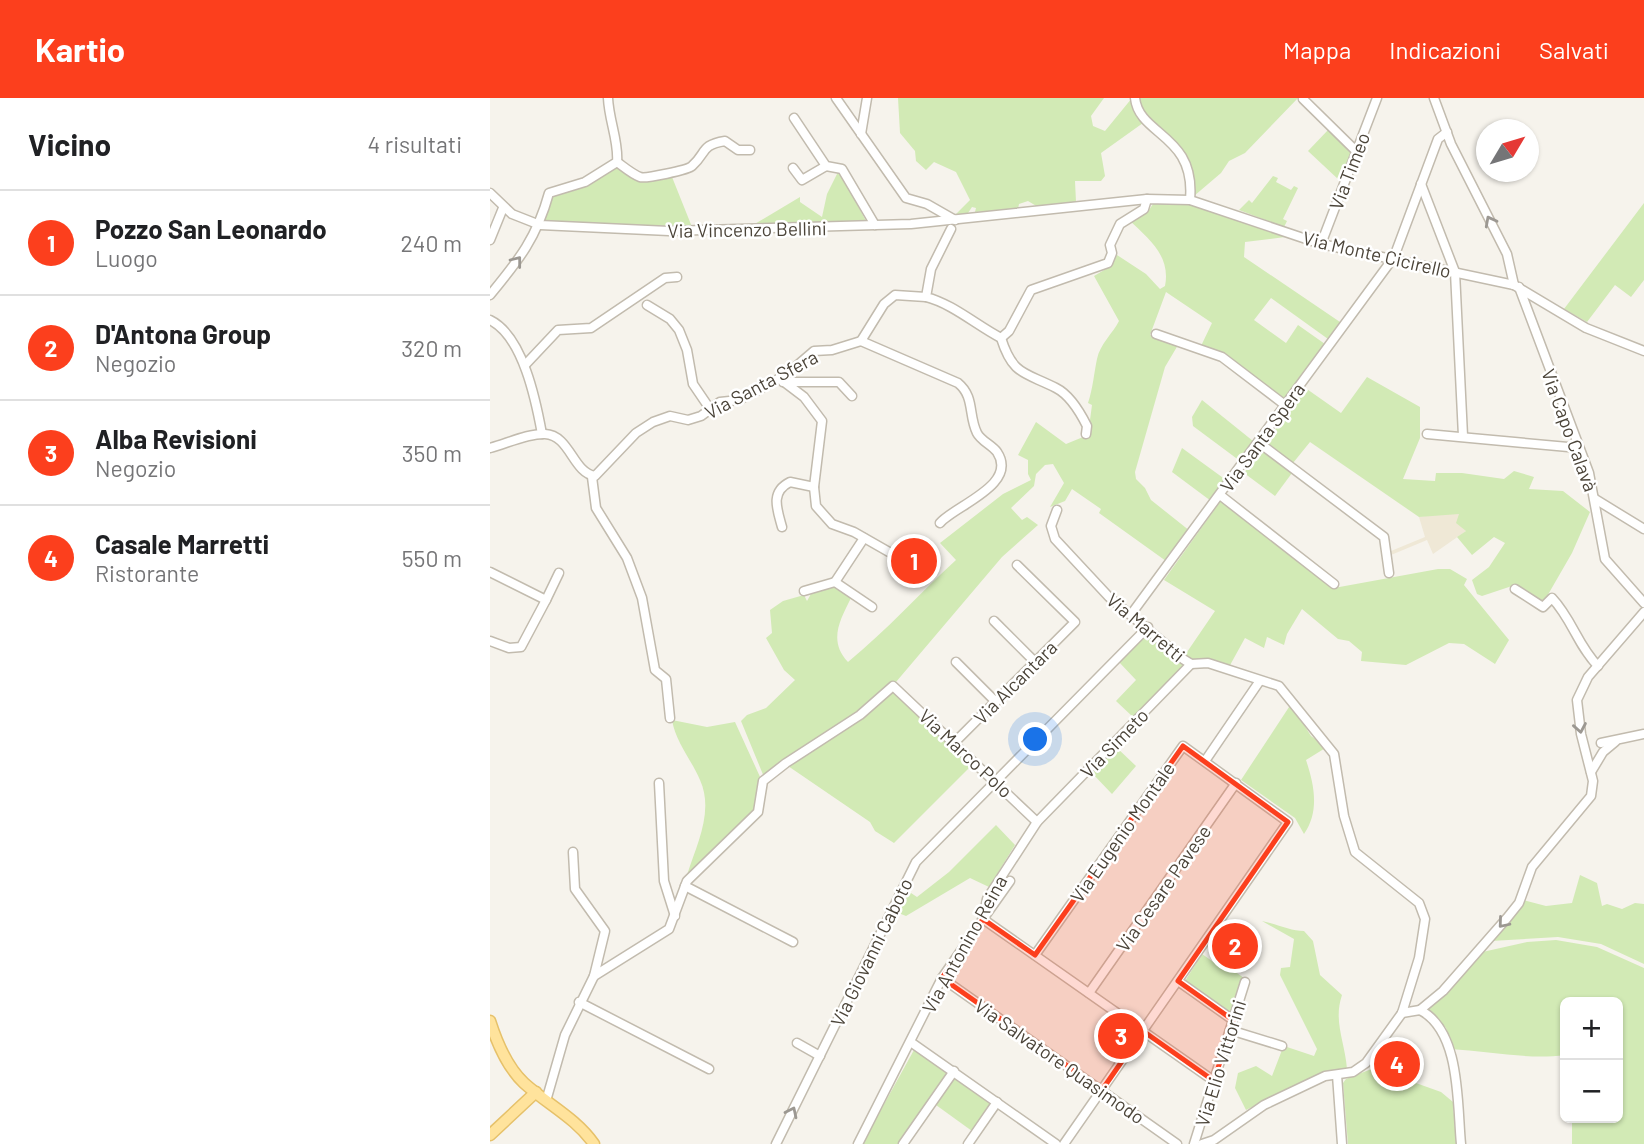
<!DOCTYPE html>
<html lang="it">
<head>
<meta charset="utf-8">
<style>
  :root { --surface:#fff; --page:#f6f6f6; --text:#202124; --muted:#757577; --line:#e0e0e0; --accent:#fc3f1d }
  body { margin:0; font-family:Barlow,sans-serif; background:var(--page); color:var(--text) }
  .controls { position:absolute; right:21px; bottom:21px; display:grid; overflow:hidden; border-radius:10px; box-shadow:0 2px 5px #0004 }
  .controls button { width:63px; height:63px; display:grid; place-items:center; padding:0; border:0; border-bottom:2px solid var(--line); background:var(--surface); color:var(--text); font:35px sans-serif }
  .compass { position:absolute; left:986px; top:21px; width:63px; height:63px; border-radius:50%; background:var(--surface); box-shadow:0 2px 5px #0004; rotate:52deg }
  .you { position:absolute; left:546px; top:642px; width:24px; height:24px; margin:-18px; border:5px solid #fff; border-radius:50%; background:#1a73e8; box-shadow:0 0 0 10px #1a73e833 }
  .badge { display:grid; place-items:center; width:46px; height:46px; border-radius:50%; background:var(--accent); color:#fff; font-size:23px; font-weight:700 }
  .pin { position:absolute; translate:-50% -50%; border:4px solid #fff; box-shadow:0 2px 7px #0006 }
  .list { margin:0; padding:0; list-style:none }
  h2 { display:flex; justify-content:space-between; align-items:center; height:91px; margin:0; padding:0 28px; font-size:30px }
  h2 small { font-size:23px; font-weight:400; color:var(--muted) }
  .list li { display:grid; grid-template-columns:46px 1fr auto; gap:21px; align-items:center; box-sizing:border-box; height:105px; padding:0 28px; border-top:2px solid var(--line) }
  .list b { display:block; font-size:26px; white-space:nowrap }
  .list p { margin:0; font-size:23px; white-space:nowrap; color:var(--muted) }
  .list em { font-size:23px; font-style:normal; color:var(--muted) }
  .map { position:relative; flex:none; width:1154px; height:1046px; overflow:hidden }
  header { display:flex; align-items:center; gap:42px; box-sizing:border-box; height:98px; padding:0 35px; background:var(--accent); color:#fff }
  header strong { font-size:33px }
  nav { display:flex; gap:38px; margin-inline-start:auto; font-size:24px }
  main { display:flex }
  aside { flex:1; background:var(--surface) }
  .map>svg:first-child { display:block }
</style>
</head>
<body>
<header>
<strong>Kartio</strong>
<nav><a>Mappa</a><a>Indicazioni</a><a>Salvati</a></nav>
</header>
<main>
<aside>
<h2>Vicino<small>4 risultati</small></h2>
<ul class="list">
<li><span class="badge">1</span><div><b>Pozzo San Leonardo</b><p>Luogo</p></div><em>240 m</em></li>
<li><span class="badge">2</span><div><b>D'Antona Group</b><p>Negozio</p></div><em>320 m</em></li>
<li><span class="badge">3</span><div><b>Alba Revisioni</b><p>Negozio</p></div><em>350 m</em></li>
<li><span class="badge">4</span><div><b>Casale Marretti</b><p>Ristorante</p></div><em>550 m</em></li>
</ul>
</aside>
<div class="map">
<svg width="1154" height="1046" viewBox="0 0 1154 1046">
  <rect width="100%" height="100%" fill="#f6f3ec"/>
  <path fill="#efe8d6" d="M949,416H969L976,433L943,456L937,442L901,457V453L935,439L929,419Z"/>
  <g fill="#d2eab5">
    <path d="M408,0H614L601,18L603,28L615,33L642,0L653,25L611,55L615,78L611,83H585L586,104L548,109L538,103L529,106L528,111L485,114L486,110L482,109L478,115L465,117L480,102L466,74L444,64L436,72L426,63L425,53L410,35Z"/>
    <path d="M649,0H808L755,55L739,63L731,75L704,98C707,35 656,37 649,0Z"/>
    <path d="M839,31L862,53L849,82L818,53Z"/>
    <path d="M127,68L151,82L176,76L182,79L202,129L54,123L60,99Z"/>
    <path d="M349,72L376,123L263,127L310,99V104L332,119L337,96Z"/>
    <path d="M783,78L788,80L786,84L801,92L804,88L808,90L793,121L797,123L794,129L749,112L759,102L762,105Z"/>
    <path d="M669,105L702,107L795,139L755,144L754,159L850,224L838,241L781,200L764,222L796,245L808,227L835,246L794,302L711,248L722,225L676,194L660,237L688,247L675,269L645,374L646,381L655,390L661,402L700,433L676,463L609,415L611,411L582,391L575,403L560,409L574,385L563,366L555,367L546,376L544,388L521,410L532,422L537,419L548,427L512,459L406,584L367,616L274,679L251,623L257,617L276,610L305,582L294,572L276,540L282,535L280,512L293,503L314,497L317,503L322,494L345,489L361,500C350,522 338,543 358,564C397,532 429,496 466,462L450,445L513,396L541,382L538,376V362L528,357L546,324L576,346L598,337L602,307L598,305C603,290 604,275 607,261C610,246 623,235 629,223L604,178L621,168L627,157L656,176L670,191L675,188C681,158 659,141 639,122L657,115L663,106Z"/>
    <path d="M1154,105V182L1141,199L1125,187L1097,224L1074,211Z"/>
    <path d="M877,279L930,309V340L913,381L945,383L946,375H972L1014,381L1024,373L1044,379L1039,391L1073,393L1100,414L1082,455L1052,507L1025,487L992,498L987,496L982,482L999,469L1015,445L1004,439L982,457L967,439L976,433L966,425L969,416L929,419L820,344L803,365L776,345L814,289L851,315Z"/>
    <path d="M712,302L763,343L750,363L703,328L702,319Z"/>
    <path d="M692,350L736,382L721,403L682,374Z"/>
    <path d="M771,352L802,375L785,398L754,375Z"/>
    <path d="M730,404H734L844,490L948,471H960L977,481L974,487L1019,542L1005,566L974,546L959,545L916,567L871,563L872,554L859,543L848,541L812,511L797,536L794,547L777,539L774,550L755,540L739,569L700,561L695,557L725,513L674,482Z"/>
    <path d="M659,534L694,567L643,619L626,603L646,582L629,564Z"/>
    <path d="M400,595H405L483,666L404,745L385,733L380,724L298,668Z"/>
    <path d="M801,606L821,638L837,649L816,662C824,686 830,713 814,736L805,720L751,682Z"/>
    <path d="M182,622L217,629L245,624L271,681L265,713L197,777C207,746 224,713 210,682C201,661 186,645 182,622Z"/>
    <path d="M626,649L646,668L622,696L601,674Z"/>
    <path d="M506,727L525,747L499,789L480,780L416,818L406,814L418,793L427,799L459,774Z"/>
    <path d="M1090,777L1107,785L1112,808L1117,806L1132,811L1145,805L1154,806V866L1111,846L1068,839L1001,843L1033,802L1056,808L1082,805Z"/>
    <path d="M772,823C787,826 801,833 814,833L823,843L830,877L852,897C843,923 855,944 857,971L830,975L756,1012L745,990L748,975L766,968L782,978L792,952L797,949L824,958L827,951L790,877L791,870L800,869L804,841Z"/>
    <path d="M1066,842L1107,849L1154,870V1046H1082V1020H1128V904H1075V957C1037,962 999,953 960,951L956,930L936,909L988,855L1037,844Z"/>
    <path d="M712,856L732,870L734,866L754,880L742,916L695,883Z"/>
    <path d="M424,952L458,975L408,1046H372Z"/>
    <path d="M884,970L951,994L963,1004L966,1046H858L853,985L856,981Z"/>
    <path d="M464,980L501,1006L482,1033L446,1007Z"/>
  </g>
  <g fill="none" stroke-linecap="round" stroke-linejoin="round">
    <defs>
      <g id="minor">
        <path d="M346,0L416,100L437,106L465,122"/>
        <path d="M645,0C649,38 706,36 700,102"/>
        <path d="M944,0L961,46L1017,156L1024,187"/>
        <path d="M813,1L867,54"/>
        <path d="M304,20L336,68L352,71L385,127"/>
        <path d="M371,36L377,0"/>
        <path d="M127,64C134,69 142,76 150,79C155,81 198,72 202,68C217,55 210,47 235,43L248,52H260"/>
        <path d="M303,70L312,82L336,68"/>
        <path d="M931,86L965,174L973,338"/>
        <path d="M0,95L22,116L50,127L179,133L421,126L657,101L700,102L831,146L1024,187L1096,230L1154,253"/>
        <path d="M461,131L441,171L436,199C463,206 486,227 511,240C523,278 535,274 566,290C580,297 590,314 597,328L596,336"/>
        <path d="M0,142L13,110"/>
        <path d="M831,146L887,0"/>
        <path d="M1029,189L1099,375L1115,461L1154,505"/>
        <path d="M0,197C29,162 47,139 59,95L95,84L127,64C129,44 119,23 118,0"/>
        <path d="M157,207L180,221L189,232L197,252L203,286L220,311"/>
        <path d="M0,222C33,238 46,303 52,336"/>
        <path d="M666,236L732,259L795,307"/>
        <path d="M511,240L519,233L541,192L618,165L622,155L620,147L630,126L654,111L657,101"/>
        <path d="M371,243L468,285C485,299 478,317 487,335C491,343 502,347 507,354C529,387 464,408 450,425"/>
        <path d="M35,267L68,232L101,230L175,180L187,179"/>
        <path d="M289,280L314,299L332,323L324,389L326,408L342,426L364,434L399,454"/>
        <path d="M293,284H349L362,298"/>
        <path d="M937,336L1089,350"/>
        <path d="M768,344L894,439L899,475"/>
        <path d="M0,350C16,346 38,335 55,336C80,337 83,375 105,378L146,335L163,324L180,318L198,322L211,318L230,304L249,302L296,277L324,253L342,252L371,243L394,206L405,197L436,199"/>
        <path d="M102,379L106,410L137,460L152,500L165,572L176,581L180,620"/>
        <path d="M730,397L844,486"/>
        <path d="M1105,401L1154,431"/>
        <path d="M567,412L561,428L565,441L619,499L693,561L701,566L718,565L789,588L844,656L854,718L865,754L929,805L935,821L929,860L912,915L876,965L863,974L835,978L774,1007L724,1042L712,1046"/>
        <path d="M292,429C287,411 280,394 300,384L324,389"/>
        <path d="M0,474L56,502L31,549L19,550L0,543"/>
        <path d="M345,484L382,509"/>
        <path d="M1025,491L1053,509L1062,500C1082,521 1088,548 1108,568"/>
        <path d="M314,493L345,484L374,440"/>
        <path d="M56,502L69,475"/>
        <path d="M642,515L904,159L948,41L957,34"/>
        <path d="M504,523L545,564"/>
        <path d="M466,564L506,604"/>
        <path d="M465,644L585,524L527,467"/>
        <path d="M1111,645L1154,636"/>
        <path d="M715,663L769,584"/>
        <path d="M1101,674L1113,654L1125,644"/>
        <path d="M169,685L174,783L185,818"/>
        <path d="M83,754L85,791L115,833L104,878"/>
        <path d="M520,783L493,821L724,983"/>
        <path d="M195,788L303,844"/>
        <path d="M545,857L693,648L798,724L574,1046"/>
        <path d="M452,880L687,1046"/>
        <path d="M688,883L743,922"/>
        <path d="M599,895L746,685"/>
        <path d="M89,904L219,971"/>
        <path d="M930,912L953,893L1017,820L1029,805L1042,769L1101,698L1103,683L1091,636L1087,602L1098,579L1154,514"/>
        <path d="M912,915L930,912C971,933 967,1006 971,1046"/>
        <path d="M740,932L792,948"/>
        <path d="M307,945L330,958"/>
        <path d="M422,945L566,1046"/>
        <path d="M847,977L852,1046"/>
        <path d="M56,1003L75,937L104,878L179,831L197,783L268,714L273,683L296,665L370,617L403,588L547,724"/>
        <path d="M286,1046L426,764L658,529"/>
        <path d="M368,1046L452,880L493,821L497,801L547,724L701,566"/>
        <path d="M413,1046L464,973"/>
        <path d="M478,1046L507,1004"/>
        <path d="M704,1046L755,884"/>
      </g>
      <g id="major">
        <path d="M0,923C7,945 17,969 34,985C57,1006 86,1020 104,1046"/>
        <path d="M0,1037L46,994"/>
      </g>
    </defs>
    <use href="#minor" stroke="#c2bbae" stroke-width="11"/>
    <use href="#major" stroke="#e6c16a" stroke-width="13"/>
    <use href="#minor" stroke="#fff" stroke-width="8"/>
    <use href="#major" stroke="#ffe39c" stroke-width="10"/>
  </g>
  <defs><path id="oneway-chevron" d="M-2-3.5L2.5 0L-2 3.5" fill="none" stroke-width="1.6" stroke-linecap="round" stroke-linejoin="round" transform="scale(1.75)"/></defs>
  <g stroke="#9c9892">
    <use href="#oneway-chevron" transform="translate(1000 123) rotate(-118)"/>
    <use href="#oneway-chevron" transform="translate(27 163) rotate(-52)"/>
    <use href="#oneway-chevron" transform="translate(1090 630) rotate(80)"/>
    <use href="#oneway-chevron" transform="translate(1013 825) rotate(130)"/>
    <use href="#oneway-chevron" transform="translate(302 1014) rotate(-64)"/>
  </g>
  <path fill="#fc3f1d" fill-opacity="0.2" stroke="#fc3f1d" stroke-width="5" stroke-linejoin="round" d="M693,648L798,724L688,883L743,922L724,983L653,933L612,992L452,880L493,821L545,857Z"/>
  <g text-anchor="middle" dominant-baseline="central" stroke-width="5" stroke-linejoin="round" paint-order="stroke">
    <g font-size="19" fill="#4b4439" stroke="#fff">
      <text transform="translate(859 73) rotate(-69)">Via Timeo</text>
      <text transform="translate(257 131) rotate(-1)">Via Vincenzo Bellini</text>
      <text transform="translate(887 156) rotate(13)">Via Monte Cicirello</text>
      <text transform="translate(271 286) rotate(-28)">Via Santa Sfera</text>
      <text transform="translate(1080 332) rotate(70)">Via Capo Calavà</text>
      <text transform="translate(772 339) rotate(-54)">Via Santa Spera</text>
      <text transform="translate(656 529) rotate(40)">Via Marretti</text>
      <text transform="translate(525 584) rotate(-45)">Via Alcantara</text>
      <text transform="translate(624 645) rotate(-46)">Via Simeto</text>
      <text transform="translate(476 655) rotate(43)">Via Marco Polo</text>
      <text transform="translate(632 734) rotate(-55)">Via Eugenio Montale</text>
      <text transform="translate(673 790) rotate(-55)">Via Cesare Pavese</text>
      <text transform="translate(474 846) rotate(-61)">Via Antonino Reina</text>
      <text transform="translate(381 854) rotate(-64)">Via Giovanni Caboto</text>
      <text transform="translate(570 963) rotate(35)">Via Salvatore Quasimodo</text>
      <text transform="translate(730 965) rotate(-73)">Via Elio Vittorini</text>
    </g>
  </g>
</svg>
<div class="controls">
<button>+</button>
<button>−</button>
</div>
<svg class="compass" viewBox="-18 -18 36 36"><path d="M0-13l5 13h-10z" fill="#e53935"/><path d="M0 13l5-13h-10z" fill="#757577"/></svg>
<div class="you"></div>
<div class="pin badge" style="left:424px;top:463px">1</div>
<div class="pin badge" style="left:745px;top:848px">2</div>
<div class="pin badge" style="left:631px;top:938px">3</div>
<div class="pin badge" style="left:907px;top:966px">4</div>
</div>
</main>
</body>
</html>
